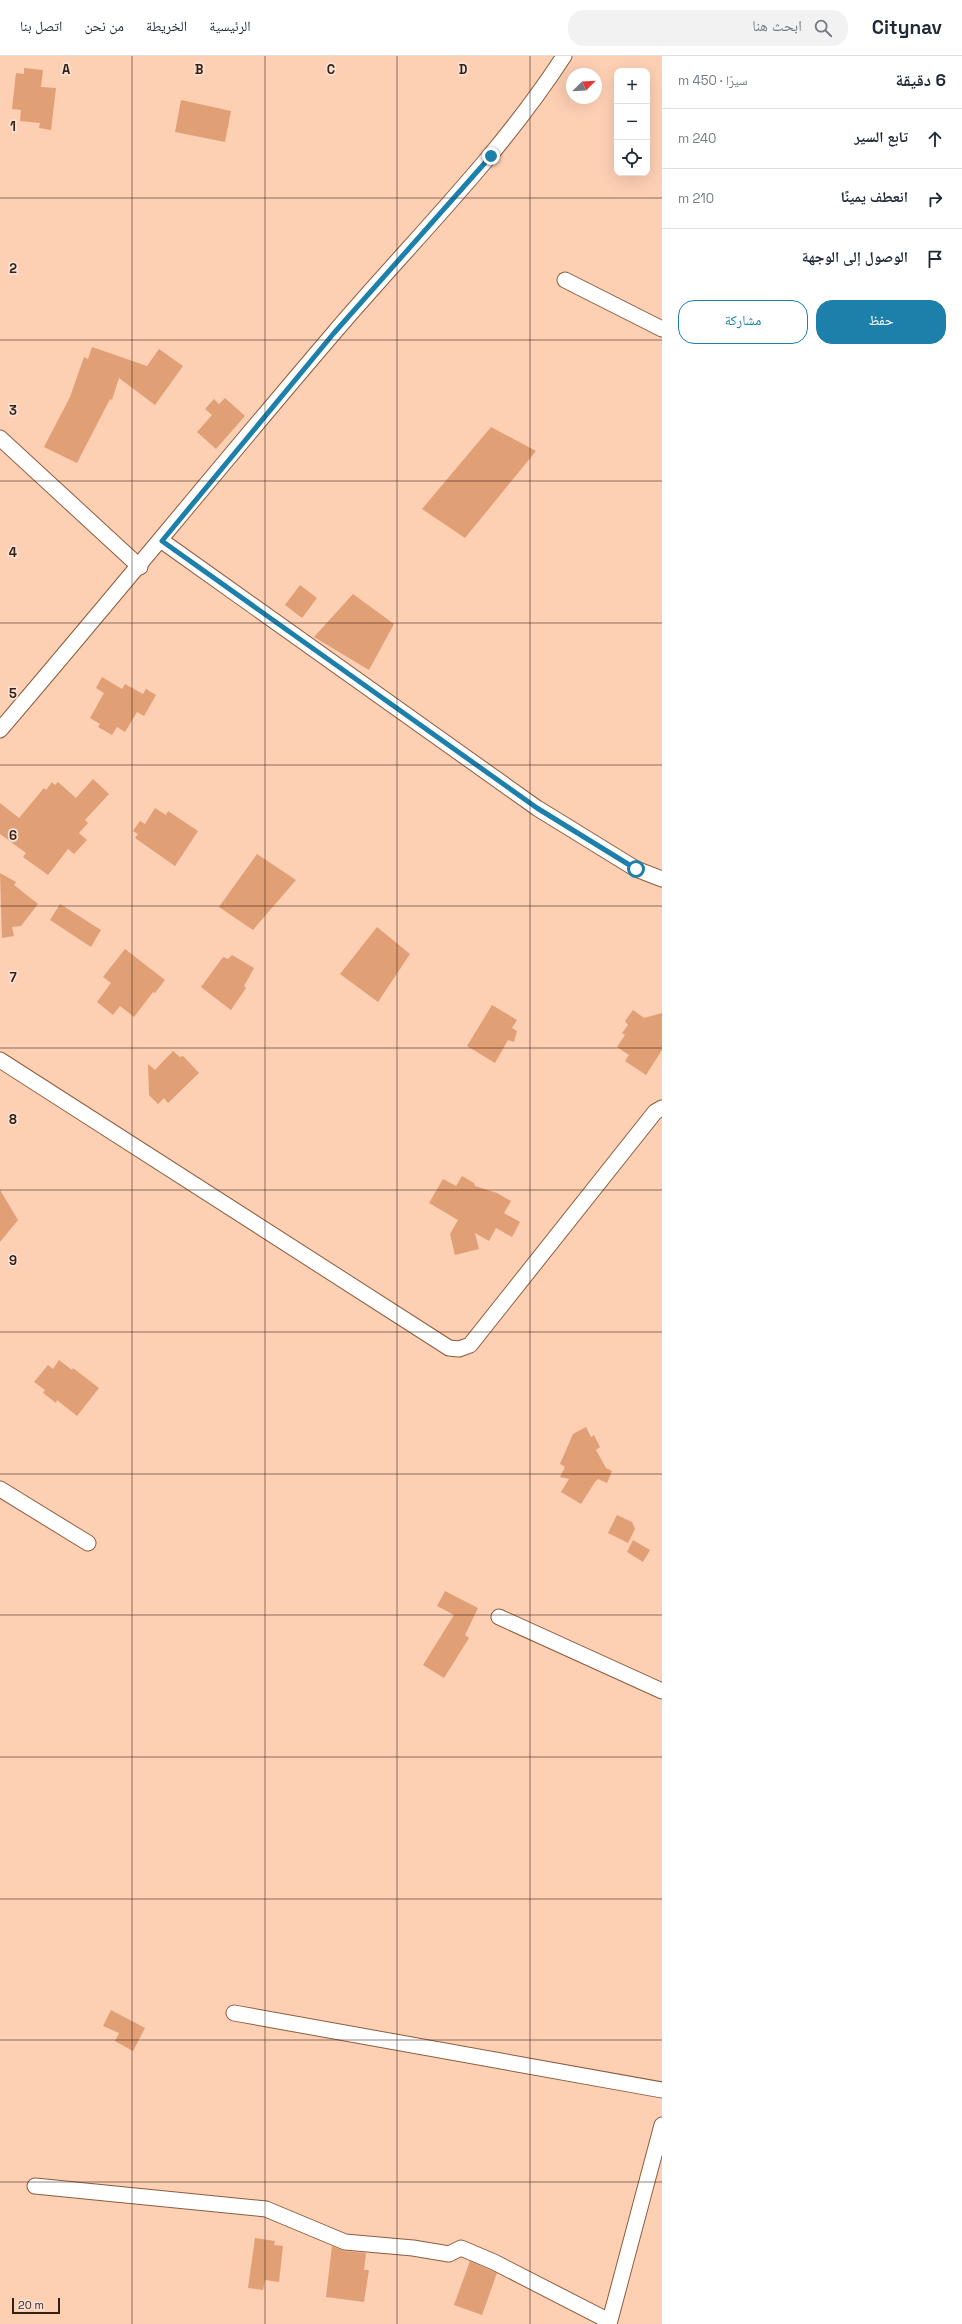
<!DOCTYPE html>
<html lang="ar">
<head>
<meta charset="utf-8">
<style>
  :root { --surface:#fff; --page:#f2f2f3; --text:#1f2937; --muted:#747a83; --line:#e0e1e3; --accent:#1c80ab }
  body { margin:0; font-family:"Space Grotesk","Noto Naskh Arabic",sans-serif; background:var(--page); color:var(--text); direction:rtl }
  .controls { position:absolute; right:12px; top:12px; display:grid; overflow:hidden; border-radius:8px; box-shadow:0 4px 16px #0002 }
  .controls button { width:36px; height:36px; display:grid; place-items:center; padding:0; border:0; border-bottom:1px solid var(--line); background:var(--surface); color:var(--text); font:20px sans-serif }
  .compass { position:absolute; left:566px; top:12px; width:36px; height:36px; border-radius:50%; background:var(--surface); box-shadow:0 4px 16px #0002; rotate:66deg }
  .scale { position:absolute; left:12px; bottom:10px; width:48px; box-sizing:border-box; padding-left:4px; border:2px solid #341f12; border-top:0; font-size:11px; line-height:14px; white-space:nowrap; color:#341f12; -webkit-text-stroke:3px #f9e1d4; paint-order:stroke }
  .stop { position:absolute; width:12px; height:12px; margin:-9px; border:3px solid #1c80ab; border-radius:50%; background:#fff }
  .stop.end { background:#1c80ab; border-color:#fff; box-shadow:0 1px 4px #0008 }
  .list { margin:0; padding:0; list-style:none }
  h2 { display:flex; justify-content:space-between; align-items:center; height:52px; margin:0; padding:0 16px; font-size:17px }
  h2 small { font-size:13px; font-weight:400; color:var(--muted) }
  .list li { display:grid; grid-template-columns:26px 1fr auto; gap:12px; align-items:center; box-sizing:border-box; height:60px; padding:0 16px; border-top:1px solid var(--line) }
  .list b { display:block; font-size:15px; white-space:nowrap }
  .list em { font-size:13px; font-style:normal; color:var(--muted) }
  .actions { display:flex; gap:8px; padding:12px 16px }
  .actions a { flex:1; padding:9px 0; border:1px solid var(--accent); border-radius:16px; text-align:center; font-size:14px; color:var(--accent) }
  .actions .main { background:var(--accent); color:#fff }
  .icon { flex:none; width:22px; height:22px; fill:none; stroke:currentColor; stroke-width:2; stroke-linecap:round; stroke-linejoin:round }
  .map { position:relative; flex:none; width:662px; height:2268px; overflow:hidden; direction:ltr }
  header { display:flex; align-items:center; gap:24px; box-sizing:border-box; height:56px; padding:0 20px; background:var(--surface); border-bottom:1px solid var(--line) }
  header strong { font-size:19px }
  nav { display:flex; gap:22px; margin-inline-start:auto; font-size:14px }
  .search { width:280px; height:36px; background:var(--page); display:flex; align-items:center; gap:10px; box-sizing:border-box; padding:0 14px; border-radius:16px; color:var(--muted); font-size:15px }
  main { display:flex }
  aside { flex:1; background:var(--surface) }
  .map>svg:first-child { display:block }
</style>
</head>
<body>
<header>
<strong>Citynav</strong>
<div class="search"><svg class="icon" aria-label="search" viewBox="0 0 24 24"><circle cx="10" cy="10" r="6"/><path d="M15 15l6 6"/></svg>ابحث هنا</div>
<nav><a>الرئيسية</a><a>الخريطة</a><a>من نحن</a><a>اتصل بنا</a></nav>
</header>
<main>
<aside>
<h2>6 دقيقة<small>سيرًا · 450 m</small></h2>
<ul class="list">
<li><svg class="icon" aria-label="ahead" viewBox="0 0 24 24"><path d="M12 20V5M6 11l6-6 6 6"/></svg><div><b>تابع السير</b></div><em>240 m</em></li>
<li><svg class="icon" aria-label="right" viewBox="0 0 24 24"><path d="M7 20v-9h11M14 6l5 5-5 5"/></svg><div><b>انعطف يمينًا</b></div><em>210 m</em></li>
<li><svg class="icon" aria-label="arrive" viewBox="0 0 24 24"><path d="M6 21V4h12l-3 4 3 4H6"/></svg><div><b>الوصول إلى الوجهة</b></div></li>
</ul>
<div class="actions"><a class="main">حفظ</a><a>مشاركة</a></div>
</aside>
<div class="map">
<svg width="662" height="2268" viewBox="0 0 662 2268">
  <rect width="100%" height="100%" fill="#fdcfb3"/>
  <g fill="#e19f75">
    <path d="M24,12L43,14L41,31L56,32L51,74L39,72L40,67L20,65L21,54L12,53L16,17L24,18Z"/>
    <path d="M181,44L231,55L225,86L175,76Z"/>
    <path d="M92,291L147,310L159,293L183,310L155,349L119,322L112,344L110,343L77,407L44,391L70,341L84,301L88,303Z"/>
    <path d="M225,342L245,360L216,393L197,376L212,359L205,353L214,343L219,348Z"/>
    <path d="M491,371L536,395L465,482L422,453Z"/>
    <path d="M300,529L317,542L302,562L285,549Z"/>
    <path d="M353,538L394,568L369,614L314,581Z"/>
    <path d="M102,621L122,633L125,628L143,638L146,633L156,639L144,660L137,656L125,676L117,671L112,679L98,671L100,668L90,662L104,637L96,632Z"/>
    <path d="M93,723L109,738L85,764L88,767L79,777L87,784L74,798L68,793L48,819L23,801L26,797L0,778V747L19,762L44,732L46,734L52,726L55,729L58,726L76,742Z"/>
    <path d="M155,752L166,759L168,755L198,775L175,810L135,782L138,778L133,775L140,765L145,768Z"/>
    <path d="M257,798L296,824L253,874L219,851Z"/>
    <path d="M0,817L16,826L14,829L38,848L21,870L12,871L14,880L2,882Z"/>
    <path d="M60,848L101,874L91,891L50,864Z"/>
    <path d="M377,871L410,898L378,946L340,918Z"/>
    <path d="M125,893L165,924L155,937L153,936L134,961L120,950L113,959L97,946L111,927L103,921Z"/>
    <path d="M232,899L254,912L244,930L246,932L231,954L201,931L223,901L228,903Z"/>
    <path d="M492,949L517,964L512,972L517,975L514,986L508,984L495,1007L467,990Z"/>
    <path d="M633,954L644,962L662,957V994L646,1019L625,1005L629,999L617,991L625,979L622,977L628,969L625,965Z"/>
    <path d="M173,995L180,1001L183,1000L199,1017L168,1047L164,1042L158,1048L149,1039L148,1008L155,1014Z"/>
    <path d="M462,1120L474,1127L475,1130L497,1137L511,1145L504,1157L520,1166L512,1181L496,1172L489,1185L475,1177L479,1193L455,1199L450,1178L458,1164L429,1147L443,1123L456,1130Z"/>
    <path d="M0,1134L18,1164L0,1186Z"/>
    <path d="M59,1304L72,1314L73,1312L99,1332L77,1360L57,1344L56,1347L43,1337L45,1334L34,1326L48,1309L53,1313Z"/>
    <path d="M586,1371L591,1381L594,1379L600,1391L596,1394L606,1412L612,1415L607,1427L598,1423L595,1426L581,1448L561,1436L569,1423L560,1421L565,1411L560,1408L573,1378Z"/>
    <path d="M617,1459L632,1466L635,1473L628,1487L608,1477Z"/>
    <path d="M633,1484L650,1494L643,1506L627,1496Z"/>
    <path d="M445,1535L478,1552L465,1579L469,1582L444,1622L423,1609L454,1559L437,1550Z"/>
    <path d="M111,1954L145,1972L133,1995L115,1985L119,1977L103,1970Z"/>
    <path d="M255,2182L275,2185L274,2189L283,2190L279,2226L265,2224L263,2234L248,2232Z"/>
    <path d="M332,2190L344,2195L366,2197L364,2214H369L364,2246L326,2241Z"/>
    <path d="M470,2205L497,2217L482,2259L454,2249Z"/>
  </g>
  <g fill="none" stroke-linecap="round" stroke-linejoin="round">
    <defs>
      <g id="street">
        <path d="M565,224L662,273"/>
        <path d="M0,382L140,511"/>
        <path d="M162,485L537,752L636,813L662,823"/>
        <path d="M0,674C112,543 221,409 333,278C411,186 498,102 564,0"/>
        <path d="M0,1004L449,1292L459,1293L470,1289L655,1056L662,1052"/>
        <path d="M0,1433L88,1487"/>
        <path d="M499,1561L662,1635"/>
        <path d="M234,1957L662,2034"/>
        <path d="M35,2130L266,2153L345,2186L413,2192L449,2198L461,2192L494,2206L609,2265"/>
        <path d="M609,2268L662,2069"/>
      </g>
    </defs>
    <use href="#street" stroke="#8e5c3c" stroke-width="17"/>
    <use href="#street" stroke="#fff" stroke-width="15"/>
  </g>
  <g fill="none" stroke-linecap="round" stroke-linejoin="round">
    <path stroke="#1c80ab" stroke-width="5" d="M491,100L334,277L162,485L537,752L636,813"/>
  </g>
  <path fill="none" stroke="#341f12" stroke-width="1" stroke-opacity="0.55" d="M132,0V2268M265,0V2268M397,0V2268M530,0V2268M0,142H662M0,284H662M0,425H662M0,567H662M0,709H662M0,850H662M0,992H662M0,1134H662M0,1276H662M0,1418H662M0,1559H662M0,1701H662M0,1843H662M0,1984H662M0,2126H662"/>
  <g font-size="13" text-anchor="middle" font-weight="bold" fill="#341f12" stroke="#f9e1d4" stroke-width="3.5" stroke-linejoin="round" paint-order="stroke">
    <text x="66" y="18">A</text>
    <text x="199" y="18">B</text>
    <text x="331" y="18">C</text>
    <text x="463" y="18">D</text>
    <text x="13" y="75">1</text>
    <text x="13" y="217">2</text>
    <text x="13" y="359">3</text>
    <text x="13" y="501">4</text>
    <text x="13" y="642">5</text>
    <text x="13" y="784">6</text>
    <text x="13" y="926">7</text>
    <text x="13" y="1068">8</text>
    <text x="13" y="1209">9</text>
  </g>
</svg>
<div class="controls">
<button>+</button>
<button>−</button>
<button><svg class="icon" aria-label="locate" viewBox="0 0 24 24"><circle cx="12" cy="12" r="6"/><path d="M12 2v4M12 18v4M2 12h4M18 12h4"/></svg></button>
</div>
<svg class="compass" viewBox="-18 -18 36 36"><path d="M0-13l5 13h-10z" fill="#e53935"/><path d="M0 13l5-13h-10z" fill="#747a83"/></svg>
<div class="scale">20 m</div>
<div class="stop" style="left:636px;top:813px"></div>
<div class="stop end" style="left:491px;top:100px"></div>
</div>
</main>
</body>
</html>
